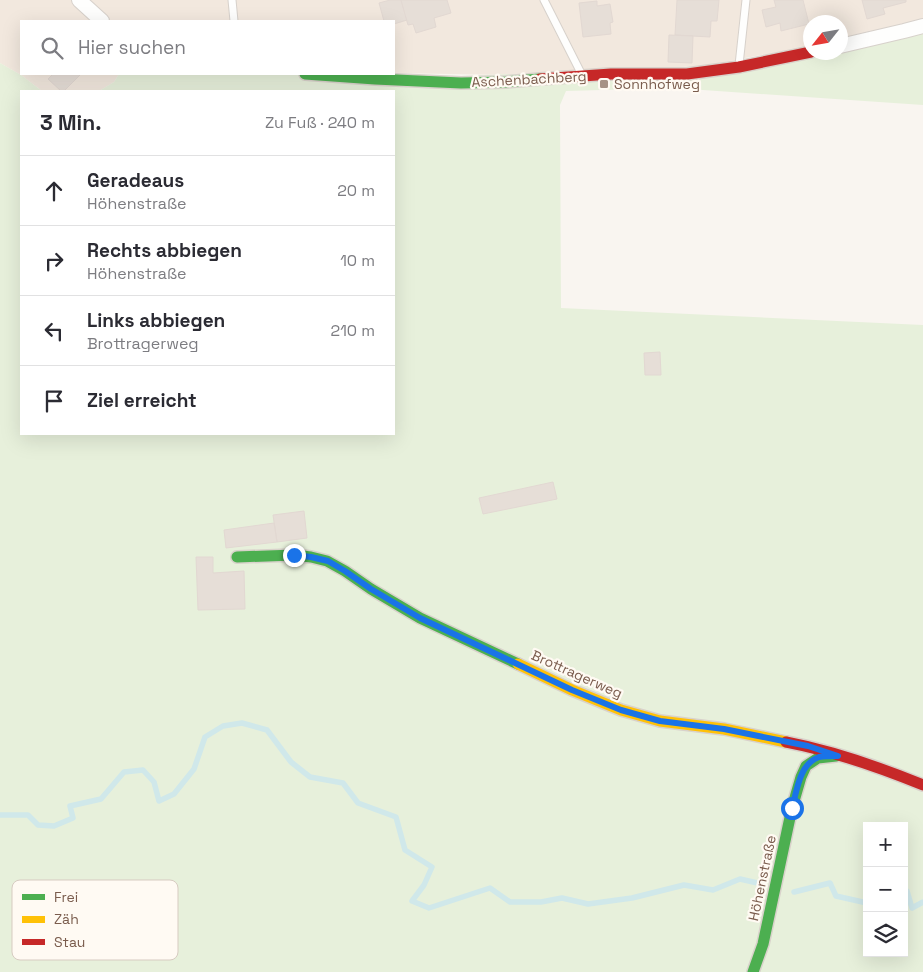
<!DOCTYPE html>
<html lang="de">
<head>
<meta charset="utf-8">
<style>
  :root { --surface:#fff; --page:#f2f2f3; --text:#2b2b33; --muted:#7c7c81; --line:#e1e1e2 }
  body { margin:0; font-family:"Space Grotesk",sans-serif; background:var(--page); color:var(--text) }
  .controls { position:absolute; right:15px; bottom:15px; display:grid; overflow:hidden; border-radius:0px; box-shadow:0 5px 20px #0002 }
  .controls button { width:45px; height:45px; display:grid; place-items:center; padding:0; border:0; border-bottom:1px solid var(--line); background:var(--surface); color:var(--text); font:25px sans-serif }
  .compass { position:absolute; left:803px; top:15px; width:45px; height:45px; border-radius:50%; background:var(--surface); box-shadow:0 5px 20px #0002; rotate:239deg }
  .stop { position:absolute; width:15px; height:15px; margin:-11px; border:4px solid #1a73e8; border-radius:50%; background:#fff }
  .stop.end { background:#1a73e8; border-color:#fff; box-shadow:0 1px 5px #0008 }
  .list { margin:0; padding:0; list-style:none }
  h2 { display:flex; justify-content:space-between; align-items:center; height:65px; margin:0; padding:0 20px; font-size:21px }
  h2 small { font-size:16px; font-weight:400; color:var(--muted) }
  .list li { display:grid; grid-template-columns:32px 1fr auto; gap:15px; align-items:center; box-sizing:border-box; height:70px; padding:0 20px; border-top:1px solid var(--line) }
  .list b { display:block; font-size:19px; white-space:nowrap }
  .list p { margin:0; font-size:16px; white-space:nowrap; color:var(--muted) }
  .list em { font-size:16px; font-style:normal; color:var(--muted) }
  .icon { flex:none; width:28px; height:28px; fill:none; stroke:currentColor; stroke-width:2; stroke-linecap:round; stroke-linejoin:round }
  .map { position:relative; flex:none; width:923px; height:972px; overflow:hidden }
  .search { position:absolute; background:var(--surface); box-shadow:0 5px 20px #0002; left:20px; top:20px; width:375px; height:55px; display:flex; align-items:center; gap:12px; box-sizing:border-box; padding:0 18px; border-radius:0px; color:var(--muted); font-size:19px }
  .panel { position:absolute; background:var(--surface); box-shadow:0 5px 20px #0002; left:20px; top:90px; width:375px; height:345px; border-radius:0px }
  .map>svg:first-child { display:block }
</style>
</head>
<body>
<div class="map">
<svg width="923" height="972" viewBox="0 0 923 972">
  <rect width="100%" height="100%" fill="#f9f5f0"/>
  <path fill="#f2e8de" d="M0,0H923V19L902,25L841,39L840,22H810V46L702,66L506,75L394,73V21H21V74H119L114,82L99,91H42L21,75L0,63Z"/>
  <path fill="#e7f0db" fill-rule="evenodd" d="M923,19V105L674,88L566,91L560,105L561,308L923,325V972H0V63L21,75L42,91H21V434H394V91H99L114,82L119,74H394L461,76L687,67L810,52H840L841,39L902,25ZM867,826H904V953H867Z"/>
  <g fill="none" stroke-linecap="round" stroke-linejoin="round">
    <g stroke="#d0e8ea" stroke-width="5.5">
      <path d="M0,815H28L38,825L54,826L73,818L70,806L101,799L124,772L143,770L154,782L159,801L174,794L194,769L205,737L223,726L242,723L267,730L291,762L310,777L343,783L358,803L396,817L405,850L432,867L424,885L412,901L429,908L490,888L510,902H541L562,898L588,904L632,898L684,885L713,890L740,879L762,884"/>
      <path d="M904,889L907,891L912,908L923,902"/>
      <path d="M794,892L830,883L836,896L867,903"/>
    </g>
  </g>
  <g fill="#e6ded7" stroke="#e2d8d2">
    <path d="M390,0H401L407,20L394,24V21H384L379,3Z"/>
    <path d="M401,0H447L451,13L434,18L436,27L416,33L413,24L408,25Z"/>
    <path d="M677,0H719L717,21H711L710,37L675,35Z"/>
    <path d="M774,0H803L809,24L781,31L780,23L766,27L762,10L776,7Z"/>
    <path d="M862,0H906V2L883,8L885,14L867,19Z"/>
    <path d="M597,1V6L610,4L613,22L610,23L611,34L583,37L579,3Z"/>
    <path d="M669,35L693,36L692,63L668,62Z"/>
    <path d="M53,74H81L64,91H61L48,79Z"/>
    <path d="M660,352L661,375H645L644,353Z"/>
    <path d="M553,482L557,499L483,514L479,498Z"/>
    <path d="M304,511L307,538L277,542L273,515Z"/>
    <path d="M274,523L277,542L226,548L224,530Z"/>
    <path d="M196,557H213V573L244,571L245,609L198,610Z"/>
  </g>
  <g fill="none" stroke-linecap="round" stroke-linejoin="round">
    <defs>
      <g id="lane">
        <path d="M232,0L234,21"/>
        <path d="M544,0L581,73"/>
        <path d="M739,65L746,0"/>
      </g>
      <g id="street">
        <path d="M79,0L102,21"/>
        <path d="M840,46L904,31L923,26"/>
      </g>
      <g id="fast">
        <path d="M305,74L375,79L461,83L506,82L540,79"/>
        <path d="M237,557L294,555L311,557L327,561L345,571L371,589L420,618L518,664"/>
        <path d="M753,972L763,944L792,808L801,777L806,766L818,758L836,756"/>
      </g>
      <path id="slow" d="M518,664L572,690L621,710L660,721L724,729L786,742"/>
      <g id="jam">
        <path d="M540,79L611,74H687L739,67L811,52"/>
        <path d="M786,742C833,751 879,767 923,785"/>
      </g>
    </defs>
    <use href="#lane" stroke="#d7d1cb" stroke-width="9"/>
    <use href="#street" stroke="#d7d1cb" stroke-width="16"/>
    <use href="#fast" stroke="#d9d2cb" stroke-width="14"/>
    <use href="#slow" stroke="#d9d2cb" stroke-width="14"/>
    <use href="#jam" stroke="#d9d2cb" stroke-width="14"/>
    <use href="#lane" stroke="#fefefd" stroke-width="7"/>
    <use href="#street" stroke="#fefefd" stroke-width="14"/>
    <use href="#fast" stroke="#4caf50" stroke-width="11"/>
    <use href="#slow" stroke="#ffc107" stroke-width="11"/>
    <use href="#jam" stroke="#c62828" stroke-width="11"/>
  </g>
  <g fill="none" stroke-linecap="round" stroke-linejoin="round">
    <path stroke="#1a73e8" stroke-width="6" d="M294,555L311,557L328,561L345,571L371,589L420,618L572,690L621,710L660,721L724,729L808,746L838,756C832,756 824,756 819,757C799,764 797,791 792,808"/>
  </g>
  <rect fill="#a69286" stroke="#fffaf3" stroke-width="2" x="599" y="79" width="10" height="10" rx="2.5"/>
  <g text-anchor="middle" dominant-baseline="central" stroke-width="4.5" stroke-linejoin="round" paint-order="stroke">
    <g font-size="14" fill="#7a5c4d" stroke="#fffaf3">
      <text transform="translate(529 79) rotate(-3)">Aschenbachberg</text>
      <text transform="translate(577 674) rotate(24)">Brottragerweg</text>
      <text transform="translate(762 878) rotate(-78)">Höhenstraße</text>
    </g>
    <g font-size="14" fill="#7a5c4d" stroke="#fffaf3" text-anchor="start">
      <text x="614" y="84">Sonnhofweg</text>
    </g>
  </g>
  <rect x="12" y="880" width="166" height="80" rx="8" fill="#fffaf3" stroke="#d7cbc1" stroke-width="1"/>
  <rect x="22" y="894" width="23" height="6" fill="#4caf50"/>
  <rect x="22" y="916" width="23" height="7" fill="#ffc107"/>
  <rect x="22" y="939" width="23" height="6" fill="#c62828"/>
  <g font-size="14" fill="#7a5c4d">
    <text x="54" y="902">Frei</text>
    <text x="54" y="924">Zäh</text>
    <text x="54" y="947">Stau</text>
  </g>
</svg>
<div class="controls">
<button>+</button>
<button>−</button>
<button><svg class="icon" aria-label="layers" viewBox="0 0 24 24"><path d="M12 4l9 5-9 5-9-5zM3 14l9 5 9-5"/></svg></button>
</div>
<svg class="compass" viewBox="-18 -18 36 36"><path d="M0-13l5 13h-10z" fill="#e53935"/><path d="M0 13l5-13h-10z" fill="#7c7c81"/></svg>
<div class="stop" style="left:792px;top:808px"></div>
<div class="stop end" style="left:294px;top:555px"></div>
<div class="search"><svg class="icon" aria-label="search" viewBox="0 0 24 24"><circle cx="10" cy="10" r="6"/><path d="M15 15l6 6"/></svg>Hier suchen</div>
<section class="panel">
<h2>3 Min.<small>Zu Fuß · 240 m</small></h2>
<ul class="list">
<li><svg class="icon" aria-label="ahead" viewBox="0 0 24 24"><path d="M12 20V5M6 11l6-6 6 6"/></svg><div><b>Geradeaus</b><p>Höhenstraße</p></div><em>20 m</em></li>
<li><svg class="icon" aria-label="right" viewBox="0 0 24 24"><path d="M7 20v-9h11M14 6l5 5-5 5"/></svg><div><b>Rechts abbiegen</b><p>Höhenstraße</p></div><em>10 m</em></li>
<li><svg class="icon" aria-label="left" viewBox="0 0 24 24"><path d="M17 20v-9H6M10 6l-5 5 5 5"/></svg><div><b>Links abbiegen</b><p>Brottragerweg</p></div><em>210 m</em></li>
<li><svg class="icon" aria-label="arrive" viewBox="0 0 24 24"><path d="M6 21V4h12l-3 4 3 4H6"/></svg><div><b>Ziel erreicht</b></div></li>
</ul>
</section>
</div>
</body>
</html>
